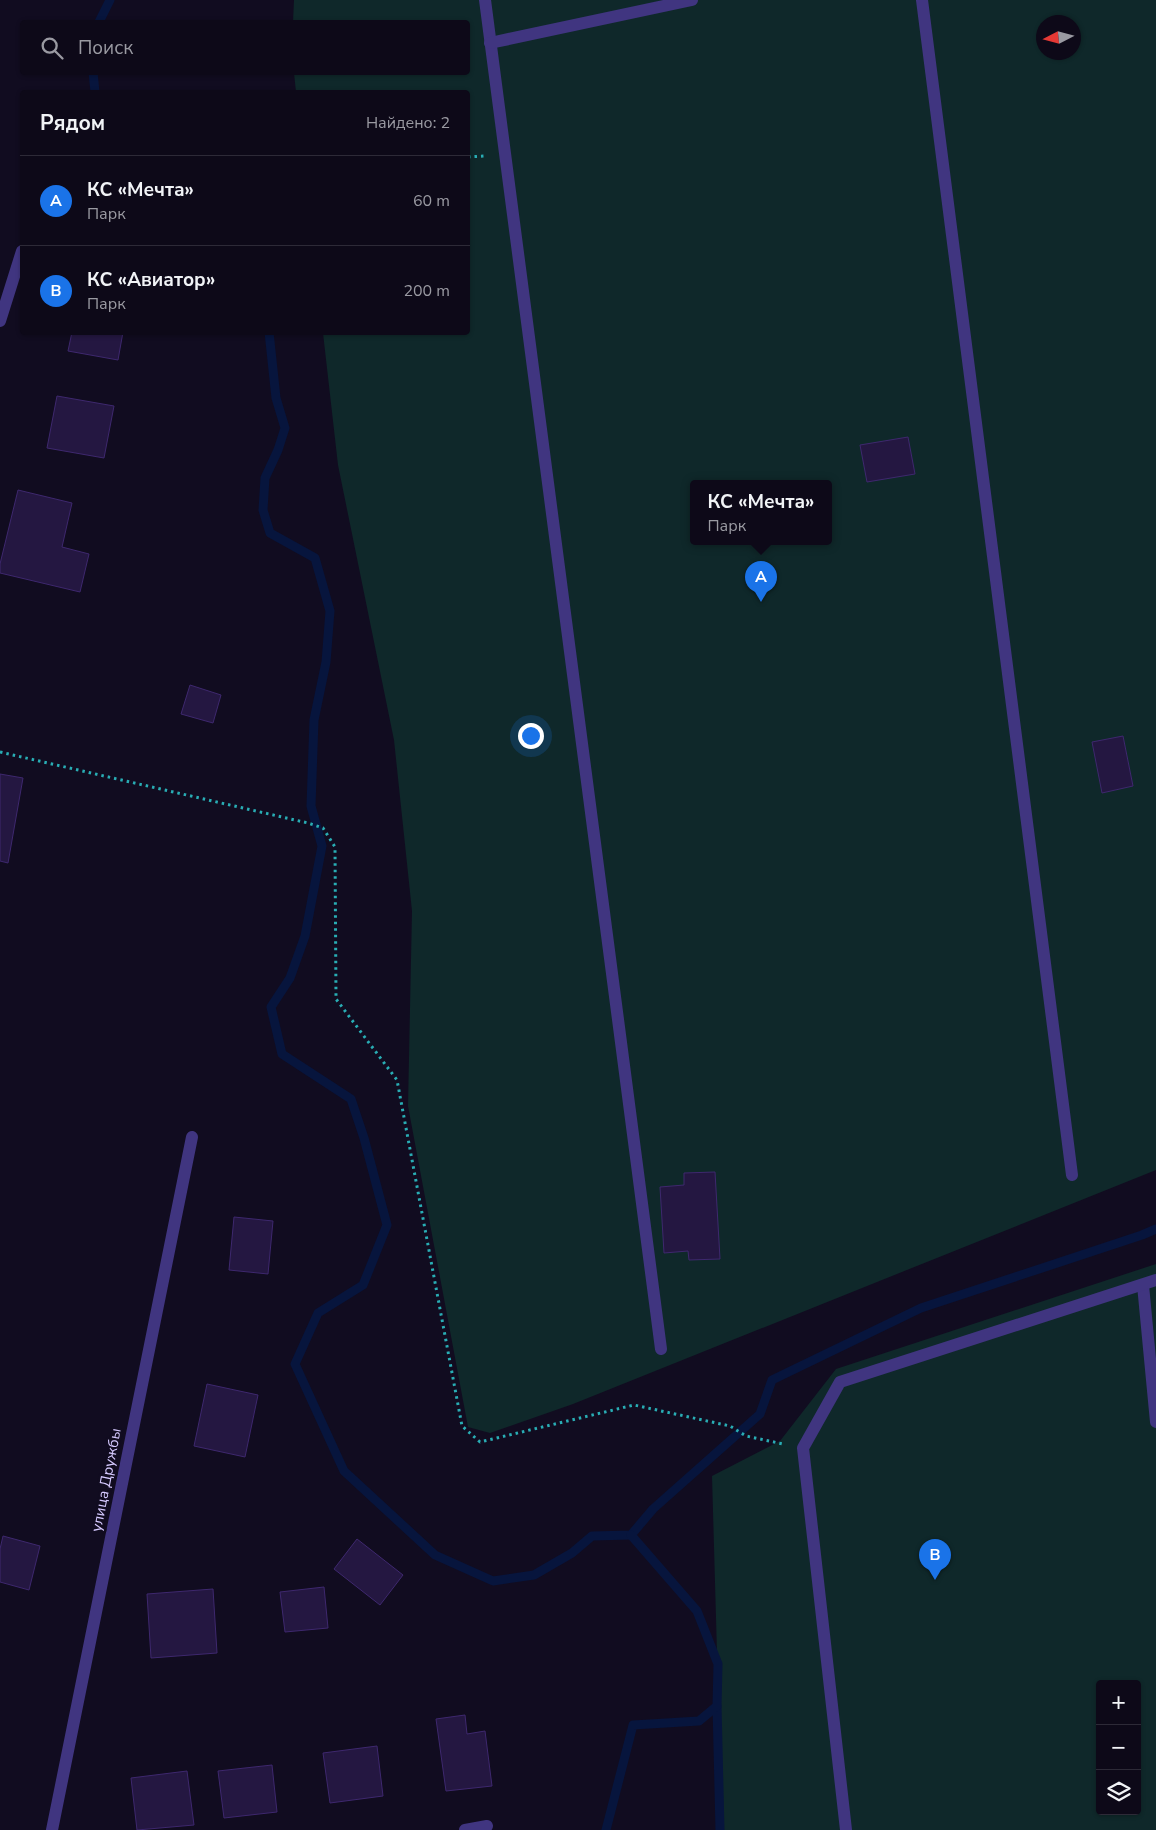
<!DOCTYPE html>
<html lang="ru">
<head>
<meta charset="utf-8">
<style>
  :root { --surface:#0d0918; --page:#161221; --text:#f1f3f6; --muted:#9a9aa2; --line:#2d2a37; --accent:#1a73e8 }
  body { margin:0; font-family:"Nunito Sans",sans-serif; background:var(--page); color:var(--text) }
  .controls { position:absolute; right:15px; bottom:15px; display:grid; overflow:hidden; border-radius:5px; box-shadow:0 1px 4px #0004 }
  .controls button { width:45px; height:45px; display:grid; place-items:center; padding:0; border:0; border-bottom:1px solid var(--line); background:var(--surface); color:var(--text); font:25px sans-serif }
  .compass { position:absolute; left:1036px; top:15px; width:45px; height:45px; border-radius:50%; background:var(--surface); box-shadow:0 1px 4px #0004; rotate:264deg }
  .you { position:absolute; left:530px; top:735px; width:18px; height:18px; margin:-12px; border:4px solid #fff; border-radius:50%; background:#1a73e8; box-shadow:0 0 0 8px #1a73e833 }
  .badge { display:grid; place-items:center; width:32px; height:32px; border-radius:50%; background:var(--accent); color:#fff; font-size:16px; font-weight:700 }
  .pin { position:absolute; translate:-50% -41px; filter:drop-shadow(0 1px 2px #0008) }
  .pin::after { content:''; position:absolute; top:26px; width:18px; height:15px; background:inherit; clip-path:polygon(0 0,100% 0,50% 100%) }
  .popup { position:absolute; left:690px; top:480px; width:142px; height:65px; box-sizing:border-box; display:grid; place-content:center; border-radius:5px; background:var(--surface); filter:drop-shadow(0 1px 4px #0005); font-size:16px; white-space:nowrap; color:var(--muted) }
  .popup b { font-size:19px; color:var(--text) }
  .popup::after { content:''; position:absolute; left:50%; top:100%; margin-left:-10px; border:10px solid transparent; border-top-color:var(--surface) }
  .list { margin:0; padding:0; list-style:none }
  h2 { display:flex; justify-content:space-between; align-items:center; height:65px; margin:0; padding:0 20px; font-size:21px }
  h2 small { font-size:16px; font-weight:400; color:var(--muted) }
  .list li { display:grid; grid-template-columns:32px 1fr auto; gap:15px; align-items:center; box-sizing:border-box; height:90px; padding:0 20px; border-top:1px solid var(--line) }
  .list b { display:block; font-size:19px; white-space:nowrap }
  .list p { margin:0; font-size:16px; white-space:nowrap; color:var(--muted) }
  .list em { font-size:16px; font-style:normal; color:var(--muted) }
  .icon { flex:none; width:28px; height:28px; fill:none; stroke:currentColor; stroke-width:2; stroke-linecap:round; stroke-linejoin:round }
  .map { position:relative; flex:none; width:1156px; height:1830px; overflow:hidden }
  .search { position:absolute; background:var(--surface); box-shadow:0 1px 4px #0004; left:20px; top:20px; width:450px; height:55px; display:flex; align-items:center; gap:12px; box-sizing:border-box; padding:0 18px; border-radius:5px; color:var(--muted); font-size:19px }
  .panel { position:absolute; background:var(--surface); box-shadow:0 1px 4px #0004; left:20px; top:90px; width:450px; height:245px; border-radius:5px }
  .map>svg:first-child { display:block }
</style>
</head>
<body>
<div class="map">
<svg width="1156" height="1830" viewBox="0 0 1156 1830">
  <rect width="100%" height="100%" fill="#110c20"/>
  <g fill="#0f282a" fill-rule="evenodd">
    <path d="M294,0H1156V1170L573,1404L490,1433L468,1427L408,1106L412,911L394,740L338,465L323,333L468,332V92H296L294,73L468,72V22H293ZM1044,22H1074V52H1044ZM694,483H828V541H694Z"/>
    <path d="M1156,1264V1830H722L712,1476L780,1441L836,1369ZM1100,1684H1137V1811H1100Z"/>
  </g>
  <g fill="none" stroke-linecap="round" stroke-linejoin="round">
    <g stroke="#07153d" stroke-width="9">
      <path d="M99,22L110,0"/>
      <path d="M93,72L95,92"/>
      <path d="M269,332L276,398L285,428L278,450L265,478L263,510L270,533L315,558L330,611L326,662L314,720L311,806L322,846L305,936L290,978L271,1007L282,1054L351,1099L364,1138L387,1225L363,1285L318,1313L295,1364L344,1471L435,1555L493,1581L534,1575L572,1553L592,1536L631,1535L653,1509L760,1414L772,1380L921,1308L1142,1235L1156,1229"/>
      <path d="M717,1706L720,1830"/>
      <path d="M606,1830L633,1725L699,1721L717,1706L718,1664L697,1611L631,1535"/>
    </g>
  </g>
  <g fill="#241741" stroke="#3e286e">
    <path d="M72,332H123L118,360L68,351Z"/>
    <path d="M57,396L114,406L104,458L47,448Z"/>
    <path d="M908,437L915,474L867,482L860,445Z"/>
    <path d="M18,490L72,503L62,547L89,554L80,592L0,573V564Z"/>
    <path d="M190,685L221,695L213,723L181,714Z"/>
    <path d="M1123,736L1133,786L1102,793L1092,742Z"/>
    <path d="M0,774L23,778L8,863L0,861Z"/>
    <path d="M715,1172L720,1259L689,1260L688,1251L664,1253L660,1187L684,1185V1173Z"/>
    <path d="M234,1217L273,1221L268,1274L229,1270Z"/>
    <path d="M207,1384L258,1395L245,1457L194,1446Z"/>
    <path d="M3,1536L40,1546L29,1590L0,1582V1549Z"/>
    <path d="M357,1539L403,1575L380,1605L334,1569Z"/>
    <path d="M324,1587L328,1628L285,1632L280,1592Z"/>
    <path d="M213,1589L217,1653L151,1658L147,1594Z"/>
    <path d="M465,1715L467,1734L485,1731L492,1786L446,1791L436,1719Z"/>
    <path d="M377,1746L383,1796L330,1803L323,1753Z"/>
    <path d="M272,1765L277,1812L224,1818L218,1771Z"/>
    <path d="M187,1771L194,1825L137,1830L131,1778Z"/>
  </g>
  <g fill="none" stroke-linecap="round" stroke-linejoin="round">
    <g stroke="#29adb4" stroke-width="3" stroke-dasharray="2.5 4" stroke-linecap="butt">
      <path d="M468,157L485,156"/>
      <path d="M0,752L308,823L323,828L335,847L336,999L397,1080L462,1426L480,1442L634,1405L730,1426L746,1436L783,1444"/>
    </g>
    <g stroke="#403580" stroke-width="12">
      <path d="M485,0L661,1349"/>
      <path d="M922,0L1072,1175"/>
      <path d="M490,43L692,0"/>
      <path d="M1143,1285L1156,1422"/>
      <path d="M465,1830L487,1826"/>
      <path d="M846,1830L803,1448L840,1382L1156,1280"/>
    </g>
    <g stroke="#403580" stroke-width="12">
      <path d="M0,321L22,251"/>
      <path d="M52,1830L192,1137"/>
    </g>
  </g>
  <g text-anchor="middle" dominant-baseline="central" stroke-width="5" stroke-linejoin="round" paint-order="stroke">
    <g font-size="15" fill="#d6caff" stroke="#110c20">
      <text transform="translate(106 1480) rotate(-79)">улица Дружбы</text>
    </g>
  </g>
</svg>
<div class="controls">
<button>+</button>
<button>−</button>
<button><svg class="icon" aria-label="layers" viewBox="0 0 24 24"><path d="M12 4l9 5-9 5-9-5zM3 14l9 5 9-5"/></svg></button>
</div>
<svg class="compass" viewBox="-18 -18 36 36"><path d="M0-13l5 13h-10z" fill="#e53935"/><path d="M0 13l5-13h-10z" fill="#9a9aa2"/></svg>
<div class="you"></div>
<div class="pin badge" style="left:761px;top:602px">A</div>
<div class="popup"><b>КС «Мечта»</b>Парк</div>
<div class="pin badge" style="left:935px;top:1580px">B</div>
<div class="search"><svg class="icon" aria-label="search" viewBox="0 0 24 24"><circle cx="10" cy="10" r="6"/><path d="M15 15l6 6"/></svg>Поиск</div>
<section class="panel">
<h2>Рядом<small>Найдено: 2</small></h2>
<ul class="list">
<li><span class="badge">A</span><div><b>КС «Мечта»</b><p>Парк</p></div><em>60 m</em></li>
<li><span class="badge">B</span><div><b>КС «Авиатор»</b><p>Парк</p></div><em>200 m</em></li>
</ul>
</section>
</div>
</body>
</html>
